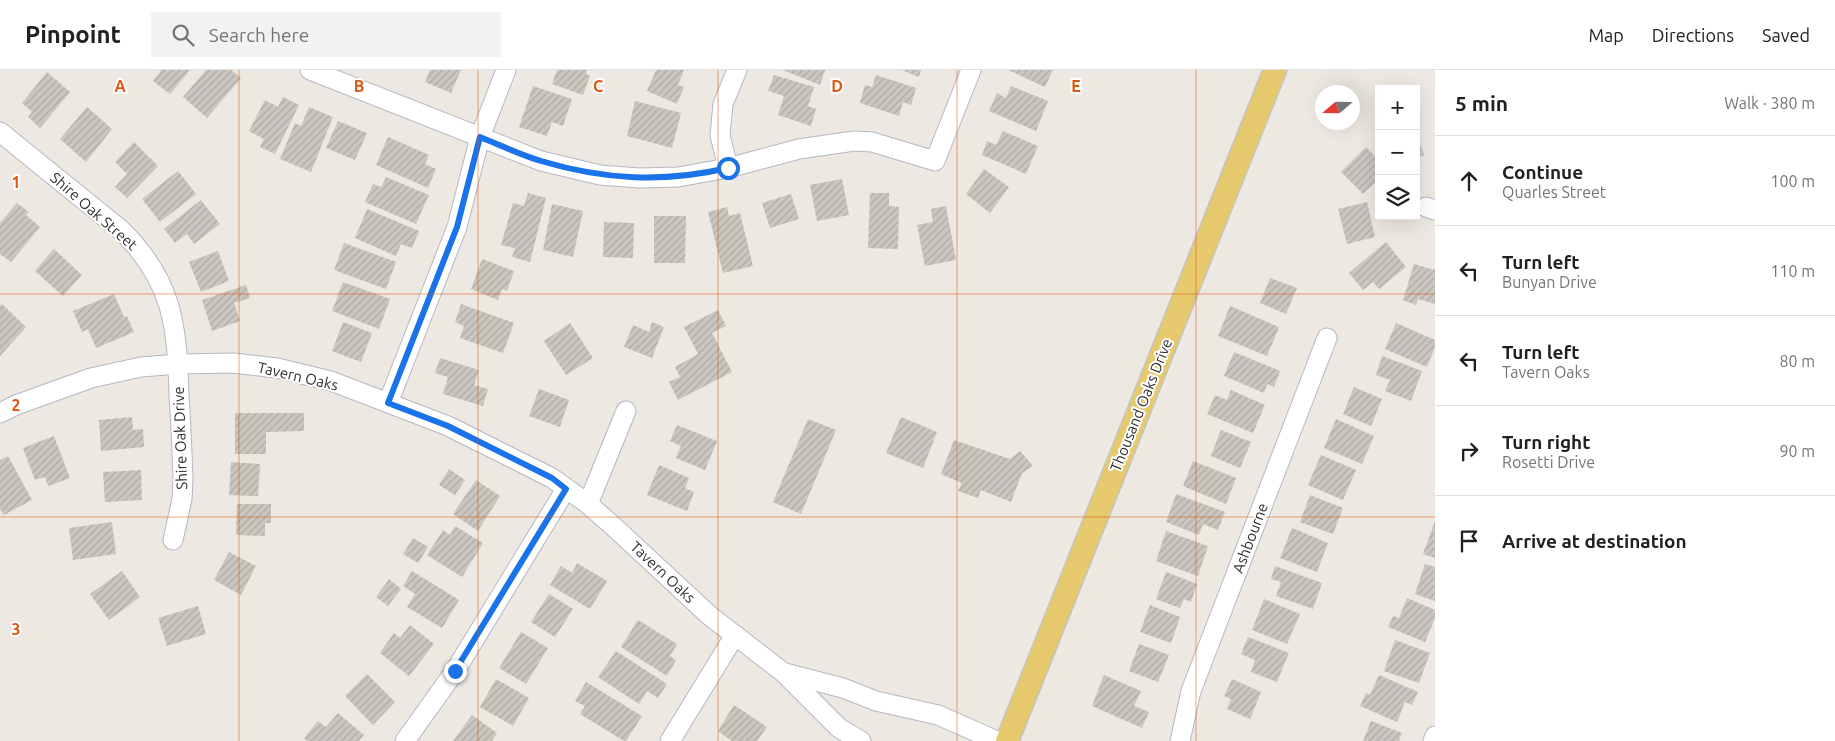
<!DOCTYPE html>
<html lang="en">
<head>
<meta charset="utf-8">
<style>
  :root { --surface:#fff; --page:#f2f2f2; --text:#202124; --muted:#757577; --line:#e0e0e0 }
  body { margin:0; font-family:Ubuntu,sans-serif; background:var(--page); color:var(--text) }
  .controls { position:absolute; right:15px; top:15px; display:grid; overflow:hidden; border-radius:0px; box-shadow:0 5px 20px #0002 }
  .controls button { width:45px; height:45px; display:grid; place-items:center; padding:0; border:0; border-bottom:1px solid var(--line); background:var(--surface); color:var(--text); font:25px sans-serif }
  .compass { position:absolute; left:1315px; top:15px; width:45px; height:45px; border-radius:50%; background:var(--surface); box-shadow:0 5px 20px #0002; rotate:250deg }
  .stop { position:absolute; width:15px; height:15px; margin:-11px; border:4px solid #1a73e8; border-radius:50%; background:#fff }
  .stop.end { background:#1a73e8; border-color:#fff; box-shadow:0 1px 5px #0008 }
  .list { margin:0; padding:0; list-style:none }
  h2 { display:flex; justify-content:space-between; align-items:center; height:65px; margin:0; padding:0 20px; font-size:21px }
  h2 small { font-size:16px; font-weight:400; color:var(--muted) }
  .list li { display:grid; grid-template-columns:32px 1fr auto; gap:15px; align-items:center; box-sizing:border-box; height:90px; padding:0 20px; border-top:1px solid var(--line) }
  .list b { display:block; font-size:19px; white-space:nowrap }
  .list p { margin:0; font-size:16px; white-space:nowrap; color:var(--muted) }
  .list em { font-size:16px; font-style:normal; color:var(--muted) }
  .icon { flex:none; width:28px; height:28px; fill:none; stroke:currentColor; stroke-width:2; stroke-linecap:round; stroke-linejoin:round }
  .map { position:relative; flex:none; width:1435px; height:671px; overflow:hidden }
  header { display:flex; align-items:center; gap:30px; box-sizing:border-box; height:70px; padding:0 25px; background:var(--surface); border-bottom:1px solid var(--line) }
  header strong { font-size:24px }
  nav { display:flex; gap:28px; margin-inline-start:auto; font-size:18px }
  .search { width:350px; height:45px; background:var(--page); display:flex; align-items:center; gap:12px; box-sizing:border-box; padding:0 18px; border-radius:0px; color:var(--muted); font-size:19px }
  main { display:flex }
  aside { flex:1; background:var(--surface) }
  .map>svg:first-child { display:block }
</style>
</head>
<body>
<header>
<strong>Pinpoint</strong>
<div class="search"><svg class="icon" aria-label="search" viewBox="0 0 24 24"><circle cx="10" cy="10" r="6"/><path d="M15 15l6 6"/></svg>Search here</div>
<nav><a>Map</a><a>Directions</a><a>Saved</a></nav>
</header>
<main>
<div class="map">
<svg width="1435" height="671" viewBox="0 0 1435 671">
  <defs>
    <pattern id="building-hatch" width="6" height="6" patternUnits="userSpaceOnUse" patternTransform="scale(1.25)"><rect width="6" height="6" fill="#cac6c0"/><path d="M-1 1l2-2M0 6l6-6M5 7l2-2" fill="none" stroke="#aeaaa5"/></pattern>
  </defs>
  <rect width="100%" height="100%" fill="#eee8e2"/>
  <g fill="url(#building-hatch)">
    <path d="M159,0H190L170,24L153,11L161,1Z"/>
    <path d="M206,0H231L241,8L207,48L183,27Z"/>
    <path d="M430,0H461L451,23L425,12Z"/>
    <path d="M557,0H587L586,4L590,6L583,25L552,14Z"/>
    <path d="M656,0H684L678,15L684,17L677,34L647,21Z"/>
    <path d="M783,0H825L820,15Z"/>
    <path d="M902,0H921L919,7Z"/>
    <path d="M1008,0H1053L1045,17Z"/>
    <path d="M47,2L70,22L40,58L28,47L32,42L22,33Z"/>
    <path d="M774,5L814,17L808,36L816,39L811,56L778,45L784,26L768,21Z"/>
    <path d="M876,5L916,18L911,35L903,32L899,46L860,33L865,15L872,17Z"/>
    <path d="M533,16L572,29L563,56L552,52L547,66L519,57Z"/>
    <path d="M1011,16L1048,31L1036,61L989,41L997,23L1006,28Z"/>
    <path d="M283,27L299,35L275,84L260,77L264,69L249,61L265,30L278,37Z"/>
    <path d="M635,31L681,43L672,78L627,66Z"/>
    <path d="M87,37L112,59L86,92L60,69Z"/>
    <path d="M309,37L333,47L311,102L280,89L295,53L301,56Z"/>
    <path d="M338,51L367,63L355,90L326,78Z"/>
    <path d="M1003,61L1038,76L1026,104L982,85L987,71L996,75Z"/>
    <path d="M1416,63L1424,85L1416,88Z"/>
    <path d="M388,67L429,85L425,94L436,99L428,118L376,95Z"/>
    <path d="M134,72L158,96L127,128L115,117L127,104L115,92Z"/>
    <path d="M1366,77L1379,90V109L1363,124L1341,102Z"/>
    <path d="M984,99L1009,117L990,143L966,124Z"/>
    <path d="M178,101L196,124L160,152L142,129Z"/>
    <path d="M386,107L429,125L416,154L365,132L373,114L381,117Z"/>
    <path d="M842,109L849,145L817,151L810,115Z"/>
    <path d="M528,123L546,128L530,192L512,187L515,178L501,175L513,133L524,136Z"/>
    <path d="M870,123H889V136L899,137L898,179L868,178Z"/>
    <path d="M791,124L799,149L770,158L762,133Z"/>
    <path d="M201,130L220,154L194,174L187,164L175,173L164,159Z"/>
    <path d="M1367,132L1375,167L1347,174L1338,139Z"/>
    <path d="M17,133L29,142L26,145L40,157L11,192L0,184V153Z"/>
    <path d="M552,134L583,141L573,187L543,180Z"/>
    <path d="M946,136L956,190L925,196L917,155L933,152L931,139Z"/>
    <path d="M727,137L729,146L740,143L753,196L723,203L708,142Z"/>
    <path d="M367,139L419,161L412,178L401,174L396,186L355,168Z"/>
    <path d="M654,146H686L685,193H654Z"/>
    <path d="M604,152L634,153L633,188L603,187Z"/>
    <path d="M1386,172L1406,197L1379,219L1373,212L1363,220L1349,203Z"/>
    <path d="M344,173L396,192L386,219L334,200Z"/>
    <path d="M54,179L82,205L63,226L35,201Z"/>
    <path d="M218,181L229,211L201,222L189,192Z"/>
    <path d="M482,189L514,201L507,221L502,219L498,230L471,219Z"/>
    <path d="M1414,194L1434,200L1435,197V234L1418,229L1416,235L1403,230Z"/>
    <path d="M1270,208L1297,218L1286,244L1260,233Z"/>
    <path d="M343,212L390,229L379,259L332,241Z"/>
    <path d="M246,215L250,228L234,233L240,251L212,261L202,230Z"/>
    <path d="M114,224L124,247L127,246L134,262L96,278L88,259L82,262L73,241Z"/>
    <path d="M2,234L26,257L0,286V236Z"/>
    <path d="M461,234L514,253L503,283L460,268L464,256L455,252Z"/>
    <path d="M1230,236L1279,257L1267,286L1218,266Z"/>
    <path d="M718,240L726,256L712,263L732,302L678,330L669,312L680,307L675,297L698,284L684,257Z"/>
    <path d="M343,252L372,263L361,292L332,281Z"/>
    <path d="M652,252L664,257L652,288L624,277L633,255L649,262Z"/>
    <path d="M570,253L593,288L566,305L544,271Z"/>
    <path d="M1396,253L1435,270V277L1427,297L1385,279Z"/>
    <path d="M1234,282L1280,301L1274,317L1267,314L1264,323L1224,306Z"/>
    <path d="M1382,286L1422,301L1411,331L1385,321L1390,310L1376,305Z"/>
    <path d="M440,288L479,300L474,315L488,319L483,336L443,324L448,307L435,303Z"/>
    <path d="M1354,317L1382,329L1371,356L1343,344Z"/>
    <path d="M539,319L569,330L560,357L529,346Z"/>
    <path d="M1231,320L1265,335L1253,363L1207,344L1215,325L1227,330Z"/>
    <path d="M235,343H304V361L266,362V384H235Z"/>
    <path d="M132,347L133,360L143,359L144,377L101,381L99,350Z"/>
    <path d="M901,347L937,362L923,398L886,383Z"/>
    <path d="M808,349L836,360L801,444L773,432Z"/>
    <path d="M1336,349L1374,366L1362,394L1324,378Z"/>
    <path d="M677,355L717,371L705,400L676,388L681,376L670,371Z"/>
    <path d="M1221,360L1251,372L1240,398L1211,386Z"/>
    <path d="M54,366L70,408L48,416L45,407L35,410L23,378Z"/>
    <path d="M954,370L1010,389L1020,381L1033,396L1022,403L1011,432L981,420L978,428L958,421L962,413L941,404Z"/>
    <path d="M1321,385L1356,400L1343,430L1308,415Z"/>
    <path d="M8,386L32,430L4,445L0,439V390Z"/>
    <path d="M1193,391L1236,408L1226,434L1183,416Z"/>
    <path d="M231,392L260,394L258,426L229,425Z"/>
    <path d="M659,395L689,408L685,418L694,422L687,441L647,425Z"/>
    <path d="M449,399L465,410L455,425L439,415Z"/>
    <path d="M141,400L142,430L105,432L103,402Z"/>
    <path d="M476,410L500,426L478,461L453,444Z"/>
    <path d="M1176,424L1225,442L1218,460L1203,454L1199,465L1166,452Z"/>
    <path d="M1310,425L1343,438L1333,464L1300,452Z"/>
    <path d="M237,434H271V453H265V466L236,465Z"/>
    <path d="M1435,451V488L1423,484Z"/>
    <path d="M112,452L116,484L73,490L69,458Z"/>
    <path d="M455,456L483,473L462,507L427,485L443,460L450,465Z"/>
    <path d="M1292,458L1328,473L1317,502L1280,488Z"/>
    <path d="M1166,461L1208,476L1198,506L1156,491Z"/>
    <path d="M413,468L428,477L418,493L403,484Z"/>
    <path d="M229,482L256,496L241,525L214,510Z"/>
    <path d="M577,493L607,511L590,539L550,515L561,496L572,503Z"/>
    <path d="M1425,494L1435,497V531L1415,524Z"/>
    <path d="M1275,496L1322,513L1313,539L1276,526L1281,512L1271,509Z"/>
    <path d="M122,501L140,527L109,550L90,524Z"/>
    <path d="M412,501L459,530L442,558L407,537L415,524L403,516Z"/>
    <path d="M1166,502L1197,514L1191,532L1184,529L1180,538L1156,529Z"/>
    <path d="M389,509L401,519L388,536L376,527Z"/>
    <path d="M549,524L573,539L555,567L531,552Z"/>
    <path d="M1407,528L1435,540V548L1425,572L1388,557L1393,546L1399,548Z"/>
    <path d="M1264,529L1300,544L1287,574L1252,560Z"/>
    <path d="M1150,535L1180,547L1171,573L1140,562Z"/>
    <path d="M198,536L206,564L167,576L158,548Z"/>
    <path d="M638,550L677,574L670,586L676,590L667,606L621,577Z"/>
    <path d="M410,555L434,574L409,606L380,583L394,563L400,568Z"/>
    <path d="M521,562L548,578L526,614L499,598Z"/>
    <path d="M1248,567L1289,583L1277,612L1251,602L1255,590L1241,584Z"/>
    <path d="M1395,570L1430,583L1419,613L1384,601Z"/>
    <path d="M1139,574L1169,585L1158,612L1129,601Z"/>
    <path d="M616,581L667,614L658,628L647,621L639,634L598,607Z"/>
    <path d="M367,604L395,632L373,655L345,626Z"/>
    <path d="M1104,605L1141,621L1134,636L1149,642L1142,658L1092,636Z"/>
    <path d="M1379,605L1418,622L1412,635L1405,632L1397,652L1360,636L1366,623L1370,625Z"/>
    <path d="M496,609L529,628L513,656L480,637Z"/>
    <path d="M1232,609L1261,622L1250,649L1227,639L1231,629L1224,626Z"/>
    <path d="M586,612L642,646L626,671H624L580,644L585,636L575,631Z"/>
    <path d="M734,635L767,657L757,671H732L718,661Z"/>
    <path d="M338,643L364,665L359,671H307L304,668L318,651L326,657Z"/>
    <path d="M472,645L497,663L492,671H453Z"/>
    <path d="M1371,651L1402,663L1399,671H1363Z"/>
  </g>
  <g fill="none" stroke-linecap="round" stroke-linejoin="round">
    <defs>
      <g id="minor">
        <path d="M310,0L541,91L600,105L639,108L678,107L728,98L799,79L854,71L872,72L935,91L971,0"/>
        <path d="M0,62L121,160C173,211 177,255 179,325C181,353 182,381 183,409L182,429L173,470"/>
        <path d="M728,98L720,65L723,34L737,0"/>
        <path d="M1426,137L1435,140"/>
        <path d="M388,333L457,157L480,67L506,0"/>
        <path d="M0,343L16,335L91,308L141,297L178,294L233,293L277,298L331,311L448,356L552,408L588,434L613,456L710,546L784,603L839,658L861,671"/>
        <path d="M588,434L626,341"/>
        <path d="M785,603L843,618L876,631L938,645L997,671"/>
        <path d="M405,671L455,601L566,419"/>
        <path d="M670,671L735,565"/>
        <path d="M1180,671L1191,621L1327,268"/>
        <path d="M1433,671L1435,666"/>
      </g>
      <path id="major" d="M1007,671L1275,0"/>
    </defs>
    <use href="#minor" stroke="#b5b7c0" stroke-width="21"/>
    <use href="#major" stroke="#c4c4c4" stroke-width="25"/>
    <use href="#minor" stroke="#fff" stroke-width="19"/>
    <use href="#major" stroke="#e7c96d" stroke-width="22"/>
  </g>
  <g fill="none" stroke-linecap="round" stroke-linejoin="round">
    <path stroke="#1a73e8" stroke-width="6" d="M455,601L566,419L552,408L448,356L388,333L457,157L480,67C500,75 521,85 541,91C605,110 663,113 728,98"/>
  </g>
  <path fill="none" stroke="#df570e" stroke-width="1" stroke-opacity="0.55" d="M239,0V671M478,0V671M718,0V671M957,0V671M1196,0V671M0,224H1435M0,447H1435"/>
  <g text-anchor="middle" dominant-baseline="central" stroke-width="4" stroke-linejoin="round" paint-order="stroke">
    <g font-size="15" fill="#2e2e2e" stroke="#fff">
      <text transform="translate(94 141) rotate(41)">Shire Oak Street</text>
      <text transform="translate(298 306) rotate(13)">Tavern Oaks</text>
      <text transform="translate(1141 335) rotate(-68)">Thousand Oaks Drive</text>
      <text transform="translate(180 368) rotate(-92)">Shire Oak Drive</text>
      <text transform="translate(1250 468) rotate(-69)">Ashbourne</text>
      <text transform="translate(663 502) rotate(43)">Tavern Oaks</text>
    </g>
  </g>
  <g font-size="16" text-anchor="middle" font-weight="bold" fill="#df570e" stroke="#fff" stroke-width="4" stroke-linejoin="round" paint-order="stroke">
    <text x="120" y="22">A</text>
    <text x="359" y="22">B</text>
    <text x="598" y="22">C</text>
    <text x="837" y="22">D</text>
    <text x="1076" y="22">E</text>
    <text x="16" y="118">1</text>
    <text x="16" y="341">2</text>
    <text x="16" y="565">3</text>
  </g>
</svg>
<div class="controls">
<button>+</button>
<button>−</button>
<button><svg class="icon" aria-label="layers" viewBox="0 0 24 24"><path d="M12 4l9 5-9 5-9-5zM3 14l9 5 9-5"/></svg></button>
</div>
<svg class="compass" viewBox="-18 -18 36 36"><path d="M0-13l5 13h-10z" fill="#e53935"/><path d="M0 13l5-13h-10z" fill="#757577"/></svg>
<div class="stop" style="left:728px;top:98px"></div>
<div class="stop end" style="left:455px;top:601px"></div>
</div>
<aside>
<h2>5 min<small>Walk · 380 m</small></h2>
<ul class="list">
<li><svg class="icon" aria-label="ahead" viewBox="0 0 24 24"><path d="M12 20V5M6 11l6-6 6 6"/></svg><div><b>Continue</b><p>Quarles Street</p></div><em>100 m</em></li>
<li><svg class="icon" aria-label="left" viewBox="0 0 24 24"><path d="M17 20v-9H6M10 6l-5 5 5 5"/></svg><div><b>Turn left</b><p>Bunyan Drive</p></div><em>110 m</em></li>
<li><svg class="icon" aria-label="left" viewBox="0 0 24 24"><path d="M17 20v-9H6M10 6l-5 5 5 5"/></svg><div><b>Turn left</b><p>Tavern Oaks</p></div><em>80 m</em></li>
<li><svg class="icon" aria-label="right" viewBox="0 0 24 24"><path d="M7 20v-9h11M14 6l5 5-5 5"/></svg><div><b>Turn right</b><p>Rosetti Drive</p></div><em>90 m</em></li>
<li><svg class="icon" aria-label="arrive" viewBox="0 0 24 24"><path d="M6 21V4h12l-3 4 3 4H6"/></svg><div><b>Arrive at destination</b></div></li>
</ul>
</aside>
</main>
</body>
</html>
